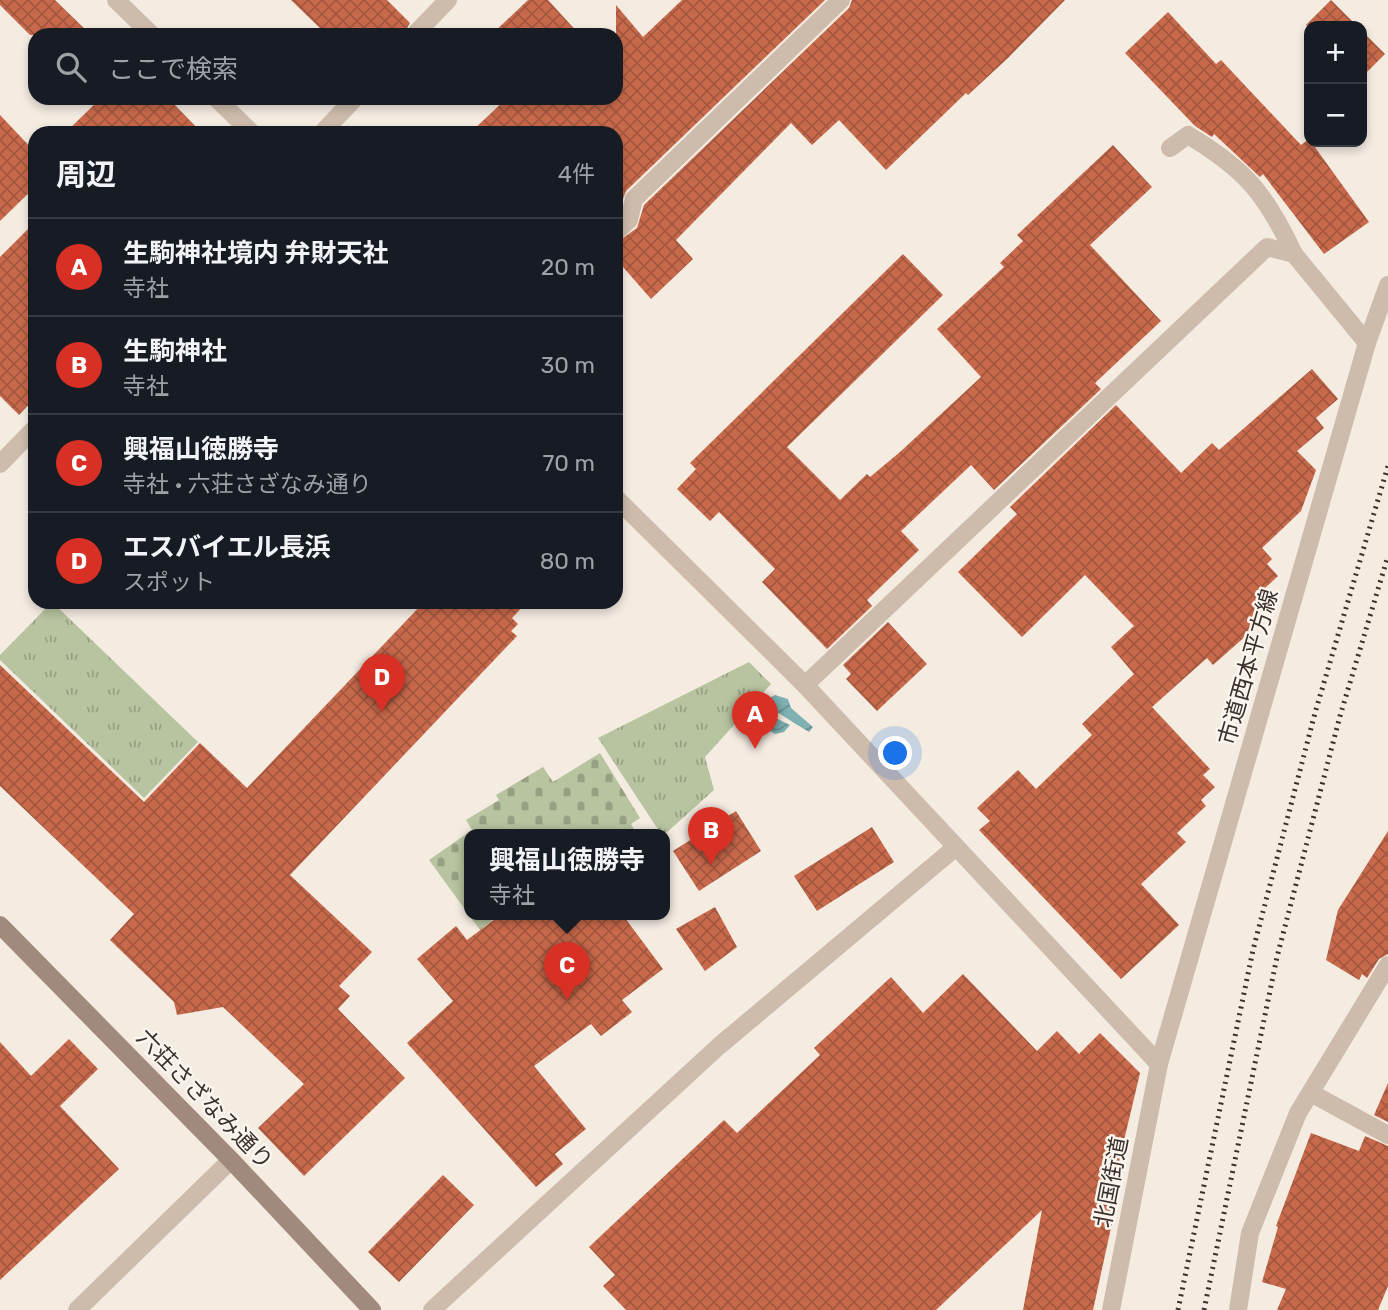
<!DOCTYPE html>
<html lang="ja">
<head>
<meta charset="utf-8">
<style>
  :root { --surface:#171b24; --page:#20242c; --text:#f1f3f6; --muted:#9ea1a6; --line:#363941; --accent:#d93025 }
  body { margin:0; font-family:Rubik,"Noto Sans JP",sans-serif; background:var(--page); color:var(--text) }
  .controls { position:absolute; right:21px; top:21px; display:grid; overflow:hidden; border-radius:14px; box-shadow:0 4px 10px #0003 }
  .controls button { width:63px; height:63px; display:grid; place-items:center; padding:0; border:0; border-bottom:2px solid var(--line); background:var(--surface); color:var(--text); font:35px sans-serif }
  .you { position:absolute; left:896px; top:754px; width:24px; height:24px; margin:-18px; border:5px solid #fff; border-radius:50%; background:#1a73e8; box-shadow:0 0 0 10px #1a73e833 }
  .badge { display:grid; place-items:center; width:46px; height:46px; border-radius:50%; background:var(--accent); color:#fff; font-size:23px; font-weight:700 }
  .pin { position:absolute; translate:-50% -58px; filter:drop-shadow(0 2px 4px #0008) }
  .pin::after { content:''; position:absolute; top:37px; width:24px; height:21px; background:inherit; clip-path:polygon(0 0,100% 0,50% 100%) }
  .popup { position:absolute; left:464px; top:829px; width:206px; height:91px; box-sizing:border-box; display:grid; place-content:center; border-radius:14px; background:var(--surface); filter:drop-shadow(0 2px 5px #0005); font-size:23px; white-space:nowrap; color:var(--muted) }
  .popup b { font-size:26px; color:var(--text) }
  .popup::after { content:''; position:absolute; left:50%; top:100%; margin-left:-14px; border:14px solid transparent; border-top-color:var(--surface) }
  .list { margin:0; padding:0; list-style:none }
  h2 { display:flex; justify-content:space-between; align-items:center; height:91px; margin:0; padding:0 28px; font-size:30px }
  h2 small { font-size:23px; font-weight:400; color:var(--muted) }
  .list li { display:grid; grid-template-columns:46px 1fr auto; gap:21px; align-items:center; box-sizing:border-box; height:98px; padding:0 28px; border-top:2px solid var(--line) }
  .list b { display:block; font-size:26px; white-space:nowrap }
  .list p { margin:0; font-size:23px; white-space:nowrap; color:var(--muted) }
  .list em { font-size:23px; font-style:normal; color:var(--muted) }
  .icon { flex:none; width:38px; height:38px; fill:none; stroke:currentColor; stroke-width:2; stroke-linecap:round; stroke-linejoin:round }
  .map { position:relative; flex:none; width:1388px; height:1310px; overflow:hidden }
  .search { position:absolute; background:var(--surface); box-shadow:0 4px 10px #0003; left:28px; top:28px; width:595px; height:77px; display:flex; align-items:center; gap:18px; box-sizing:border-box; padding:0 24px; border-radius:21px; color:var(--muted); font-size:26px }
  .panel { position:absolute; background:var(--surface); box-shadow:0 4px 10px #0003; left:28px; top:126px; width:595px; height:483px; border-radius:21px }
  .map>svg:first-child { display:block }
</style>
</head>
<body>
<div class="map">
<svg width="1388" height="1310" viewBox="0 0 1388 1310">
  <defs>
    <pattern id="cemetery-stones" width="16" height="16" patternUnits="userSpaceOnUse" patternTransform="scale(1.75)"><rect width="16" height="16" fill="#b8c4a0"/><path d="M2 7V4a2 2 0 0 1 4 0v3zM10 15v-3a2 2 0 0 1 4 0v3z" fill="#97a083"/></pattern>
    <pattern id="park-tufts" width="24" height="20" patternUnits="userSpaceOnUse" patternTransform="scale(1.75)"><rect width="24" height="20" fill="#b8c4a0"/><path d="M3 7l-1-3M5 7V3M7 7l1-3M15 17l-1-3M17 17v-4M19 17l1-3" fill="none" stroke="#97a083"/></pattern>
    <pattern id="water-waves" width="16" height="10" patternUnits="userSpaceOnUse" patternTransform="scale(1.75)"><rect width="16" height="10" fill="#7fb0b2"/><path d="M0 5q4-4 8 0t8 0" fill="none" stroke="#699091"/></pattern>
    <pattern id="building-cross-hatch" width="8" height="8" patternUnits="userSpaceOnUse" patternTransform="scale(1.75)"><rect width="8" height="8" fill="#c8694b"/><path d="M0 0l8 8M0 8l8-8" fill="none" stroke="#a4573f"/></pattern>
  </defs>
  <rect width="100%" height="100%" fill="#f4ebe1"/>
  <path fill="url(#cemetery-stones)" d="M600,753L640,818L631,824L637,834H469V914H487L492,921L480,930L429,860L472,830L466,820L499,800L496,795L543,767L553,782Z"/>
  <g fill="url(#park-tufts)">
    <path d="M52,602L198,742L144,798L0,660V655Z"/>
    <path d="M749,662L771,684L705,757L714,790L665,834H661L598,738Z"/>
  </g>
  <path fill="url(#water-waves)" d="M775,695L788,699L791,708L813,727L809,732L775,711L772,716L790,725L784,732L775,734L763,727L758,709L761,702Z"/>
  <g fill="url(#building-cross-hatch)">
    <path d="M0,0H55L91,35H30L0,5Z"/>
    <path d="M291,0H387L410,23L403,35H327Z"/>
    <path d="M528,0H548L580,35H491Z"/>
    <path d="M682,0H825L626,191L616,217V133H470L507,98H616V5L643,37Z"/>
    <path d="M852,0H1065L1008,58L968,95L966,93L886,170L839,120L812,145L791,123L676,240L693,259L651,299L616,259V243L637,228L644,205L849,8Z"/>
    <path d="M1331,0L1357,26L1309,28L1306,25Z"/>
    <path d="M1168,12L1216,64L1221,60L1301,145L1309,139L1369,222L1324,254L1263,174L1260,177L1214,134L1212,137L1195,126L1125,53Z"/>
    <path d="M1362,31L1385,54L1362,77Z"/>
    <path d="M101,98H168L202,133H65Z"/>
    <path d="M0,115L35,152V187L0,221Z"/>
    <path d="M1113,145L1152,187L1090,245L1161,321L1095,383L1101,389L994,490L971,465L901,531L919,550L867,600L872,606L827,649L762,582L775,569L719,512L710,521L677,489L696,469L690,463L903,254L943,295L787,447L840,500L867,474L870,477L900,452L981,377L937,329L1004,267L1000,263L1023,241L1017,235Z"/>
    <path d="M35,222V398L19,415L0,396V257Z"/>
    <path d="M1312,369L1338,399L1316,418L1324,428L1297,451L1316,470L1301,511L1262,548L1272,559L1267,564L1278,576L1263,590L1274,602L1253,621L1257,626L1213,665L1207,658L1152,707L1210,769L1203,775L1215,787L1201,800L1206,806L1177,833L1186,842L1141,884L1179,925L1121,979L979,830L990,821L977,808L1018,770L1036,789L1092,735L1082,724L1134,674L1111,647L1134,626L1085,575L1022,637L958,572L1017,514L1010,507L1116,405L1181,473L1212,443L1219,450Z"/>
    <path d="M424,602H527L512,618L518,624L511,631L517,636L290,875L372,952L339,986L350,996L338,1009L405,1078L304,1176L258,1128L304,1084L223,1007L177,1015L174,1002L110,940L134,914L0,786V665L144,802L200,743L247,788Z"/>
    <path d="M888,622L927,664L877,711L846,679L851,674L843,665Z"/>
    <path d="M736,811L761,851L699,891L673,851Z"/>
    <path d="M872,827L894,862L817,911L794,876Z"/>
    <path d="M1388,831V954L1379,959L1367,978L1362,974L1359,980L1326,960L1338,910Z"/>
    <path d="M715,907L737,947L705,971L676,929Z"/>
    <path d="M502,914H622L663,969L622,1000L632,1012L601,1036L591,1024L534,1066L586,1129L555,1154L563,1164L536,1187L407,1043L453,1001L417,959L456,926L467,940Z"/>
    <path d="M963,974L1037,1051L1057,1031L1079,1054L1100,1033L1140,1073L1108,1208L1114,1214L1093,1310H1023L1042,1210L936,1310H626L603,1286L615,1275L589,1247L724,1120L737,1133L820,1055L814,1048L891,977L923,1013Z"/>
    <path d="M69,1039L98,1069L60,1106L119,1169L0,1280V1042L31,1076Z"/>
    <path d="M1388,1083V1122L1374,1115Z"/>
    <path d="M1311,1133L1359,1151L1365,1136L1388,1146V1286L1378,1310H1277L1286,1289L1262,1282L1278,1227L1276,1226Z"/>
    <path d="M443,1175L474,1205L399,1282L368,1252Z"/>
  </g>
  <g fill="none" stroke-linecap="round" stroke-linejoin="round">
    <path stroke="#cdbbac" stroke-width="18" d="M1170,148L1188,135C1245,169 1266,194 1294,254"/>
    <g stroke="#cdbbac" stroke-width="18">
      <path d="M116,0L152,35"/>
      <path d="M414,35L448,0"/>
      <path d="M216,98L252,133"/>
      <path d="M322,133L355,98"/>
      <path d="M616,232L629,220L634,199L841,0"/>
      <path d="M0,464L35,428"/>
      <path d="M616,498L805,685L1159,1064"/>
      <path d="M805,685L1267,247L1294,254L1367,343"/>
      <path d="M1311,1093L1388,1135"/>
      <path d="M77,1310L231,1160"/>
      <path d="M432,1310L719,1046L956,847"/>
      <path d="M1111,1310L1159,1064L1367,343L1388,285"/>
      <path d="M1238,1310L1250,1233L1298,1113L1388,965"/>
    </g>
    <path stroke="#a18a7d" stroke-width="18" d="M0,925L231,1160L372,1310"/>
    <g stroke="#3b302b" stroke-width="5" stroke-dasharray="2 5" stroke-linecap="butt">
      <path d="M1178,1310L1253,950L1315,713L1388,466"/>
      <path d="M1204,1310L1277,957L1340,716L1388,556"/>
    </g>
  </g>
  <g text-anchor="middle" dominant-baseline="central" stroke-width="5" stroke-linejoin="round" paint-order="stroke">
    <g font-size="23" fill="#3b302b" stroke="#fbf5ee">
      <text transform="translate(1248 667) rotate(-74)">市道西本平方線</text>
      <text transform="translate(205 1099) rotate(46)">六荘さざなみ通り</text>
      <text transform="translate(1111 1182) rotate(-79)">北国街道</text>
    </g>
  </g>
</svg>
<div class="controls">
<button>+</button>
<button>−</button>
</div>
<div class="you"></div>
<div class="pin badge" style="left:755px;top:749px">A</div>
<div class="pin badge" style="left:711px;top:865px">B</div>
<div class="pin badge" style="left:567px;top:1000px">C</div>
<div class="popup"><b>興福山徳勝寺</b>寺社</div>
<div class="pin badge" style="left:382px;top:712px">D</div>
<div class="search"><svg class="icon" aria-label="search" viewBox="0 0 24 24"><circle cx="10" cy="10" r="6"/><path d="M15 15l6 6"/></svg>ここで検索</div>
<section class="panel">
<h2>周辺<small>4件</small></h2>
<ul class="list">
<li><span class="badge">A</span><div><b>生駒神社境内 弁財天社</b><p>寺社</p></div><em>20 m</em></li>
<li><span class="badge">B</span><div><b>生駒神社</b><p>寺社</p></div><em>30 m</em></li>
<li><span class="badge">C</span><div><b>興福山徳勝寺</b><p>寺社 · 六荘さざなみ通り</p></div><em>70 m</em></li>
<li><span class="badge">D</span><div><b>エスバイエル長浜</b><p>スポット</p></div><em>80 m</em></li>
</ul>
</section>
</div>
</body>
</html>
